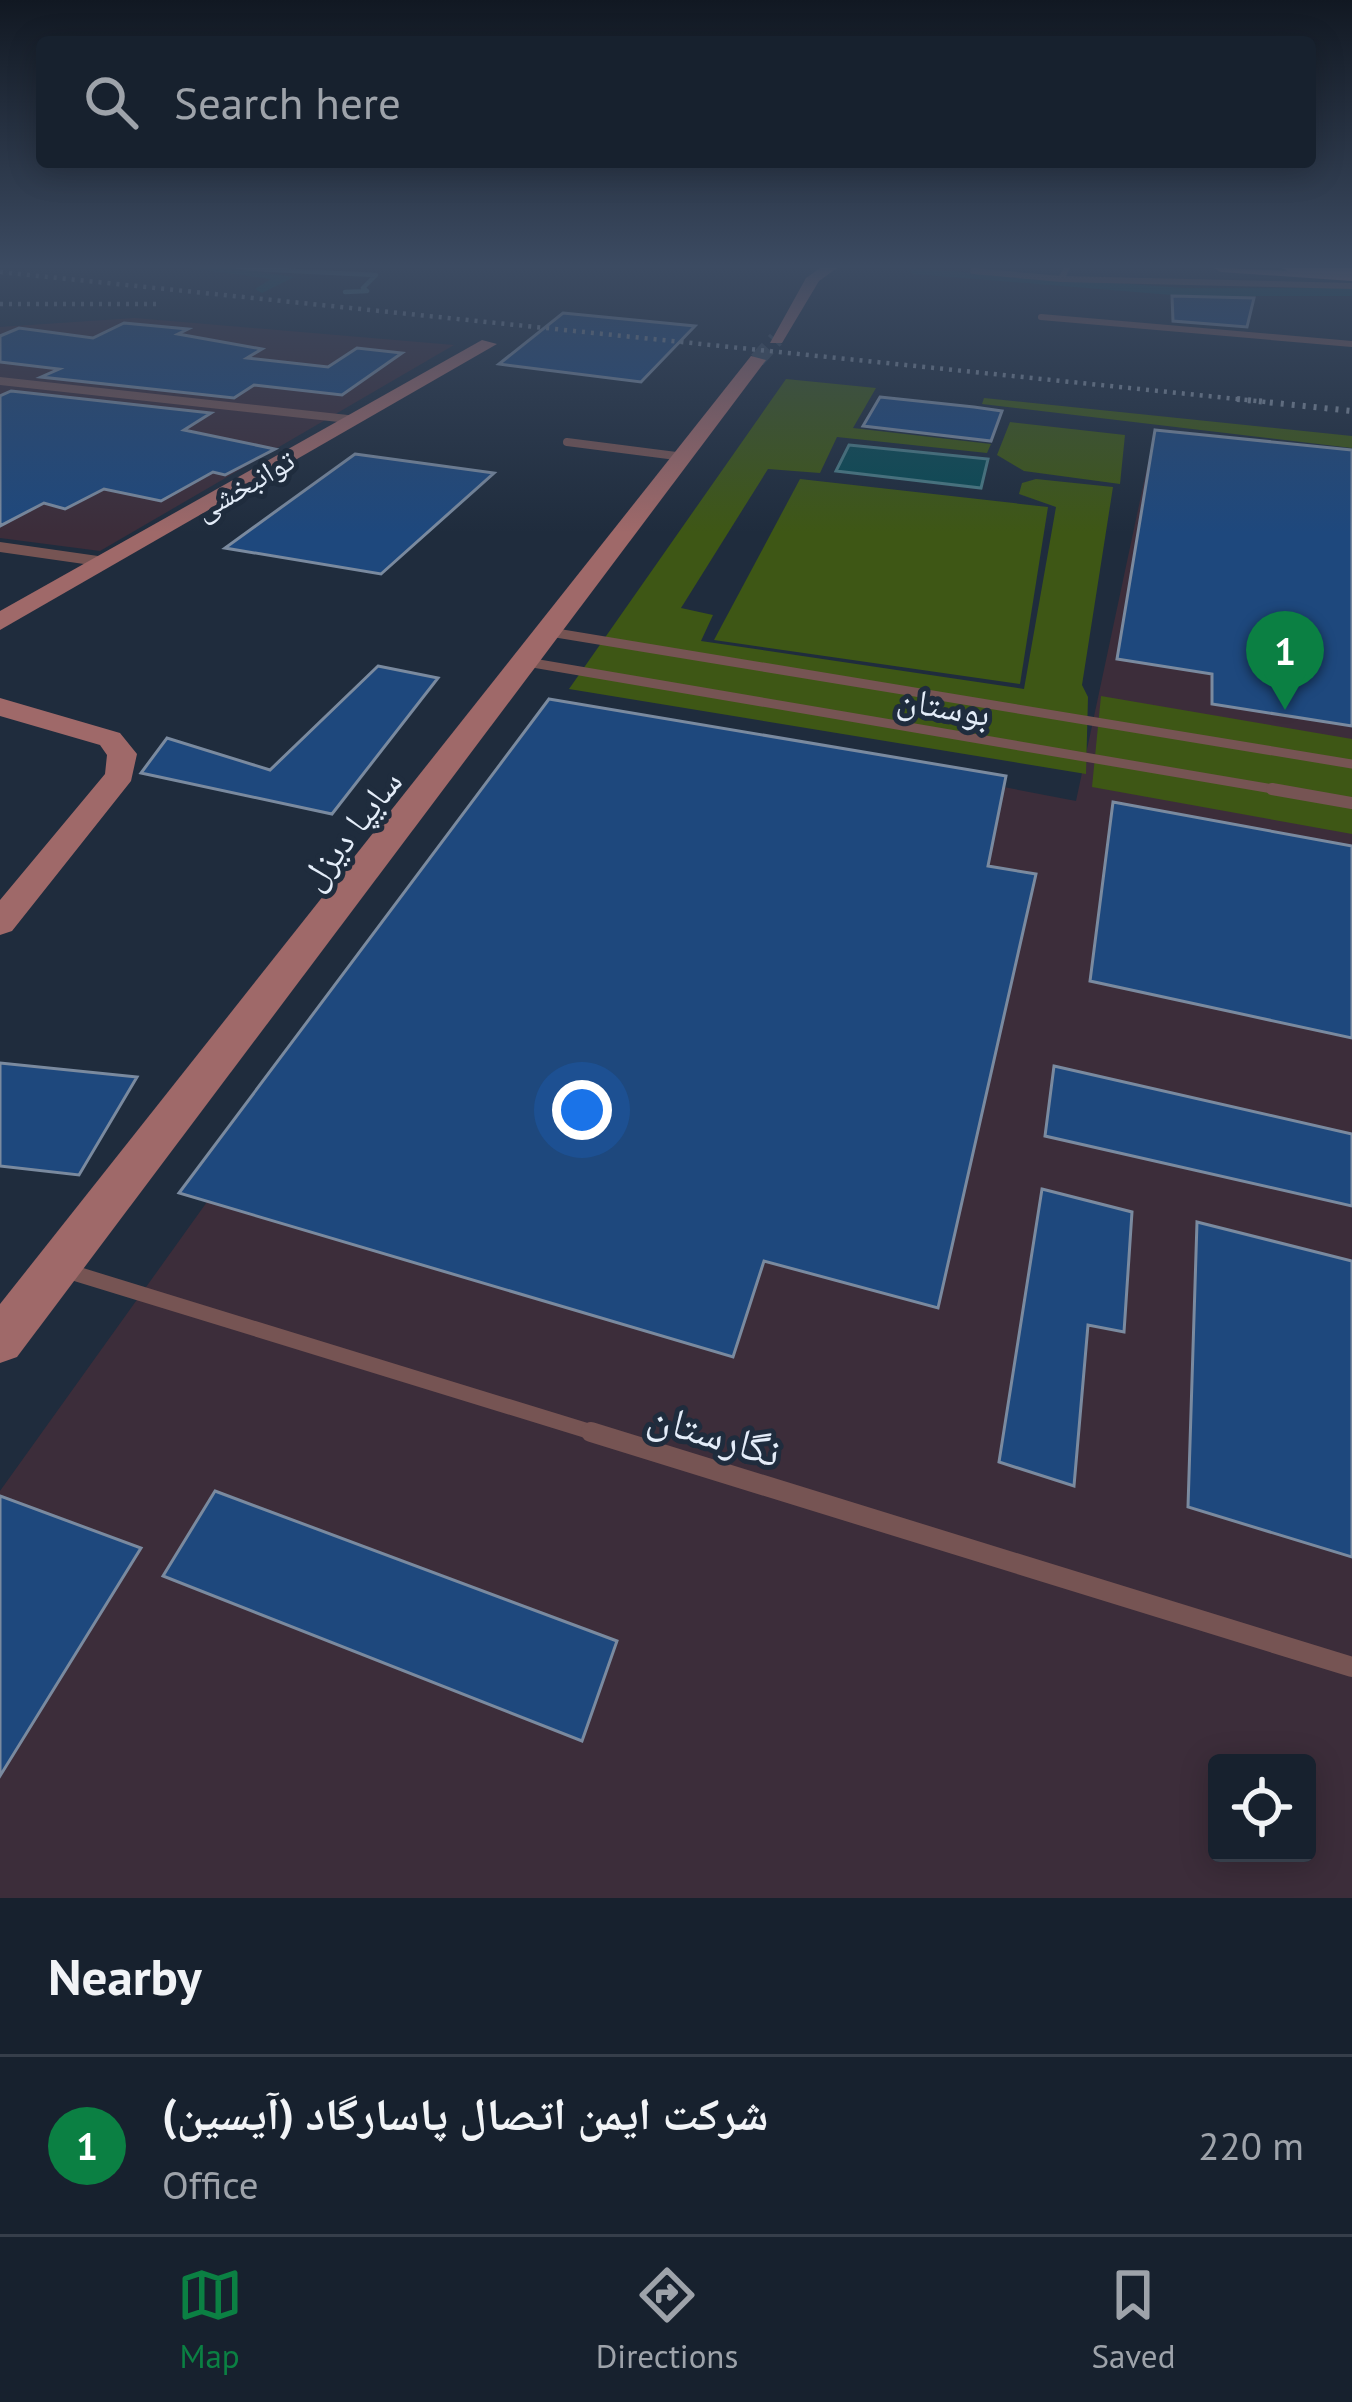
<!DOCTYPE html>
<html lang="en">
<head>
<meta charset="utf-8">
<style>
  :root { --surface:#17212e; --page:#202936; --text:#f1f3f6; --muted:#9ea3aa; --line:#363e4a; --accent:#0b8043 }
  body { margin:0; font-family:"PT Sans","Noto Naskh Arabic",sans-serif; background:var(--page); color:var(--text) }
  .controls { position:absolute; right:36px; bottom:36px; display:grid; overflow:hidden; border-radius:12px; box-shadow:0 6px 30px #0003 }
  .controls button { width:108px; height:108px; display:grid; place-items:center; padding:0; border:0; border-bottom:3px solid var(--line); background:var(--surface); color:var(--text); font:60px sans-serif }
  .you { position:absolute; left:582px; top:1110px; width:42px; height:42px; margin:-30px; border:9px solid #fff; border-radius:50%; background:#1a73e8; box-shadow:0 0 0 18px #1a73e833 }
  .badge { display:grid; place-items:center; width:78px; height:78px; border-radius:50%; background:var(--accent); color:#fff; font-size:39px; font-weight:700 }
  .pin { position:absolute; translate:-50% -99px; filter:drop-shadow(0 3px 6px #0008) }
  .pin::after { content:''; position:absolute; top:63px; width:42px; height:36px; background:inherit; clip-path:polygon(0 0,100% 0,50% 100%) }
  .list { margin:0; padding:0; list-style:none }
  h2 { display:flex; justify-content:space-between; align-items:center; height:156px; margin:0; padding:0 48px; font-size:51px }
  h2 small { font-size:39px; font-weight:400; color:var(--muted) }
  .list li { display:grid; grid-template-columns:78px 1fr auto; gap:36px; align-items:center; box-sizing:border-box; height:180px; padding:0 48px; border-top:3px solid var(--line) }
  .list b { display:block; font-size:45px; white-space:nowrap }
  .list p { margin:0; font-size:39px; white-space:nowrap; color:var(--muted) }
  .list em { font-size:39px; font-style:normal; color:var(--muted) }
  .icon { flex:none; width:66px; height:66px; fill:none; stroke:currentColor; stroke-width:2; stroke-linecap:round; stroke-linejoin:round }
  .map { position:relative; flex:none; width:1352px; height:1898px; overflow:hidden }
  .search { position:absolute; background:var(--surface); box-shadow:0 6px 30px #0003; left:36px; right:36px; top:36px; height:132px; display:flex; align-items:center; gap:30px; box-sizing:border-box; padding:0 42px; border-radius:12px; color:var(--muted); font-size:45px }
  .sheet { height:336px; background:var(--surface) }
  nav { display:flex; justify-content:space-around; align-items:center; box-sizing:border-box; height:168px; border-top:3px solid var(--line); background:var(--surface); font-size:33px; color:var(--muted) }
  nav a { display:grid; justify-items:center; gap:6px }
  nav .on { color:var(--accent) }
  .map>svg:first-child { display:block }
</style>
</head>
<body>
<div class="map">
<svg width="1352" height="1898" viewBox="0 0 1352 1898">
  <rect width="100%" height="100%" fill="#1f2c3d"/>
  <g fill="#3c2d3a" fill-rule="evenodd">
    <path d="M135,318L454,345L100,551L0,538V327Z"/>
    <path d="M1155,430L1352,451V1898H0V1491L565,702L1076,801ZM1217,1763H1307V1853H1217Z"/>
  </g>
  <g fill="#3e5715">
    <path d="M786,379L876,388L853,428L991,444L987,453L837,437L820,473L768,469L681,608L713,615L701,641L1024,689L1056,507L1019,494L1022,483L1036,479L1113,487L1082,685L1088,697L1086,774L569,689Z"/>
    <path d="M984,398L1352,436V448L982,404Z"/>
    <path d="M1010,422L1125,435L1120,484L1024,471L997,455Z"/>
    <path d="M800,479L1048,507L1020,684L714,640Z"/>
    <path d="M1101,696L1352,739V834L1092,787Z"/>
  </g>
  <path fill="#094953" stroke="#4a7a84" stroke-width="3" d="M849,445L988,459L981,488L836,471Z"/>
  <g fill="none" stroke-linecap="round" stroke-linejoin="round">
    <path stroke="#4a7a84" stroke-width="4.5" d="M231,268L376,275L363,288L367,291L345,292"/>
    <g fill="#094953" fill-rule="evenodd">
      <path d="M189,268H233L294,277L262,293L255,289L271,279Z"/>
      <path d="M908,268L1184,288H1352V296H1184L913,274Z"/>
    </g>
  </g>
  <g fill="#1e487d" stroke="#7a8a9f" stroke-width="3">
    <path d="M1172,296L1254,298L1247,327L1173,321Z"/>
    <path d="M563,313L695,326L641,382L499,364Z"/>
    <path d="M124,323L188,329L178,334L262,349L247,358L328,367L357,348L402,353L342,395L254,385L234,398L41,377L59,369L0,362V336L19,328L93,338Z"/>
    <path d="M11,391L211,413L184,430L275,449L225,475L213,472L161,501L104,489L65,509L44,503L0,526V396Z"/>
    <path d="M880,397L974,407L1002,411L991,441L863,426Z"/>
    <path d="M1155,430L1352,450V726L1212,704V674L1117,659Z"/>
    <path d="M355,454L494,473L381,574L225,548Z"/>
    <path d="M378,666L438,678L332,814L141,773L167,738L270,770Z"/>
    <path d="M549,699L1006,776L988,866L1036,874L938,1308L764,1261L733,1357L179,1193Z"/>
    <path d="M1113,802L1352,846V1038L1090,981Z"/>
    <path d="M0,1063L137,1077L79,1175L0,1166Z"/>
    <path d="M1054,1066L1352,1134V1206L1045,1136Z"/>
    <path d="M1042,1189L1132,1212L1124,1332L1088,1325L1074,1486L999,1462Z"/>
    <path d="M1197,1222L1352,1261V1557L1188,1507Z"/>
    <path d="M215,1491L617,1641L582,1741L163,1576Z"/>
    <path d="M0,1496L141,1548L0,1776Z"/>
  </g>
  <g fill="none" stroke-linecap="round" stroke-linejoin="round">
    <path stroke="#3c4959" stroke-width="16" stroke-dasharray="16 9" stroke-linecap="butt" d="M757,360L776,339"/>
    <g stroke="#765453" stroke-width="6">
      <path d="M1067,268L1061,279L1352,286"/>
      <path d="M973,271L1061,279"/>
      <path d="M1041,317L1352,344"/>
    </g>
    <path stroke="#765453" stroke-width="8" d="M567,442L684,457"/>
    <g stroke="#765453" stroke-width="9">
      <path d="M550,632L1352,764"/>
      <path d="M527,662L1290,792"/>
    </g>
    <path stroke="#765453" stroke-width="12" d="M1272,789L1352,803"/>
    <path stroke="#765453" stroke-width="15" d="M64,1270L601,1435"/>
    <path stroke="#765453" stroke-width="20" d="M591,1432L1352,1667"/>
    <g fill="#765453" fill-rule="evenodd">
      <path d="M0,377L357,416L363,420L357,424L0,385Z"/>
      <path d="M0,542L105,557L113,562L105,567L0,552Z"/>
    </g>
    <g fill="#9f6969" fill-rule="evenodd">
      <path d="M820,268H837L819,281L782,343H770L806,278Z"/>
      <path d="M482,340L497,344L0,630V611Z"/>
      <path d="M751,356L766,360L17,1357L0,1363V1304Z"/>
      <path d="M0,698L120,733L137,754L131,781L12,931L0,935V900L105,774L107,755L100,745L0,716Z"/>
    </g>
    <path fill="#be797a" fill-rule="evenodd" d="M1214,268L1352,273V281L1221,272Z"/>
    <path fill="#db8889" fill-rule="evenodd" d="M1282,268H1352V274L1289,272Z"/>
    <g stroke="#808b9a" stroke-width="4.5" stroke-dasharray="3 6" stroke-linecap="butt">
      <path d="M0,272L1266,402"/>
      <path d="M0,304H156"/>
    </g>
    <path stroke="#808b9a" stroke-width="6" stroke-dasharray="3 8" stroke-linecap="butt" d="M1237,399L1352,411"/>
  </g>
  <linearGradient id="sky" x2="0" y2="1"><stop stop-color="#111822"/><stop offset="0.5" stop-color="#3c4b62"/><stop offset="1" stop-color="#3c4b62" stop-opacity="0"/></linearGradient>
  <rect width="1352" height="533" fill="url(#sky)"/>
  <g text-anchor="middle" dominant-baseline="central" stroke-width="10" stroke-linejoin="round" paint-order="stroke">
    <g font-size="30" fill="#e3ecf8" stroke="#1f2c3d">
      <text transform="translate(244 484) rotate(-30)">توانبخشی</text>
    </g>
    <g font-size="36" fill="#e3ecf8" stroke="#1f2c3d">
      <text transform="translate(944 705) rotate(10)">بوستان</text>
      <text transform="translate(350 829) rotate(-52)">سایپا دیزل</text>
    </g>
    <g font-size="42" fill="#e3ecf8" stroke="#1f2c3d">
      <text transform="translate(715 1433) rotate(17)">نگارستان</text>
    </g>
  </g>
</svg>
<div class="controls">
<button><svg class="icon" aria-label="locate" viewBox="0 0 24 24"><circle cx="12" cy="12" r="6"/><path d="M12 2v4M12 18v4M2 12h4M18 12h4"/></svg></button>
</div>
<div class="you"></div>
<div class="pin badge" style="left:1285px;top:710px">1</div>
<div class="search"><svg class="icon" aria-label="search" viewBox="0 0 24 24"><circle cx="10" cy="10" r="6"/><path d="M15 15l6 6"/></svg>Search here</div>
</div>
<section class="sheet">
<h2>Nearby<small></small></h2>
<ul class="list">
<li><span class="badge">1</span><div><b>شرکت ایمن اتصال پاسارگاد (آیسین)</b><p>Office</p></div><em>220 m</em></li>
</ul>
</section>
<nav>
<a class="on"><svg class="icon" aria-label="map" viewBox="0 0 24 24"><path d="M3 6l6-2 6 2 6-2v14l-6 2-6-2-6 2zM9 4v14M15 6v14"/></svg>Map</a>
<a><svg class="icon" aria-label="directions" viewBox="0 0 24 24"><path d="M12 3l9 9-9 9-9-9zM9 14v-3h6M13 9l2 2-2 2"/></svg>Directions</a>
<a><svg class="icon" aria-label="saved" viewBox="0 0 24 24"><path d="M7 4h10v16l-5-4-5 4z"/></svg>Saved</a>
</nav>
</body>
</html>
